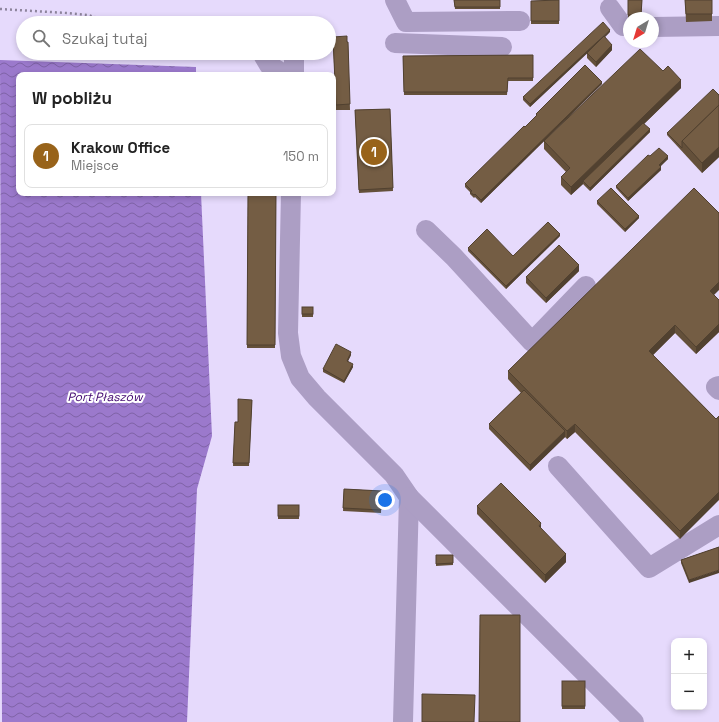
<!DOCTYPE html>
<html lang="pl">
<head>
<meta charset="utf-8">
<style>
  :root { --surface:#fff; --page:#f6f6f6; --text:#222; --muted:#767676; --line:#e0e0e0; --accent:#98631a }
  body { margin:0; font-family:"Space Grotesk",sans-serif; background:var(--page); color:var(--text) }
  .controls { position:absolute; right:12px; bottom:12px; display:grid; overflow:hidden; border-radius:8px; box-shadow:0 2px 6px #0003 }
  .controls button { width:36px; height:36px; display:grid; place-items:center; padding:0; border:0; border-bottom:1px solid var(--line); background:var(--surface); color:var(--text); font:20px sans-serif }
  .compass { position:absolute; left:623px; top:12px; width:36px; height:36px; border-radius:50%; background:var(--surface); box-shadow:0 2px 6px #0003; rotate:218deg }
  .you { position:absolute; left:385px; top:500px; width:14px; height:14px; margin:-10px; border:3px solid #fff; border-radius:50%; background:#1a73e8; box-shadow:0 0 0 6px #1a73e833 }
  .badge { display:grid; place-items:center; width:26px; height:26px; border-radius:50%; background:var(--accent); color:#fff; font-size:13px; font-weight:700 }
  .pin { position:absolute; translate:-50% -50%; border:2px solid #fff; box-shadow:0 1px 4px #0006 }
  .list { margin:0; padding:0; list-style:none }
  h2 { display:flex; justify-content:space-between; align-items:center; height:52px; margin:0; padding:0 16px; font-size:17px }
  h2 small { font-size:13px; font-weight:400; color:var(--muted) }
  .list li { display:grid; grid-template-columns:26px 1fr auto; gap:12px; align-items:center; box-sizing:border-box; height:64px; margin:0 8px 8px; padding:0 8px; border:1px solid var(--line); border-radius:8px }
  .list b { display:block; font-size:15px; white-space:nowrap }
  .list p { margin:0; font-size:13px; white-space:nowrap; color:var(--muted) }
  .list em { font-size:13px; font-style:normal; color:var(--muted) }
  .icon { flex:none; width:22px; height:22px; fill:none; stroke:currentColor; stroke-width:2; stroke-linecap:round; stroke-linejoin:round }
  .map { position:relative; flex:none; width:719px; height:722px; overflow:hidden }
  .search { position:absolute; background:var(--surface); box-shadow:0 2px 6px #0003; left:16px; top:16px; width:320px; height:44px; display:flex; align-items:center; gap:10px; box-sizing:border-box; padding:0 14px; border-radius:22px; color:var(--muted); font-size:15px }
  .panel { position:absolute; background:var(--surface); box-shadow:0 2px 6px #0003; left:16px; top:72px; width:320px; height:124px; border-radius:8px }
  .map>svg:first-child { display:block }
</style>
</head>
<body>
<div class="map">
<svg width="719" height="722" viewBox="0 0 719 722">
  <defs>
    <pattern id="water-waves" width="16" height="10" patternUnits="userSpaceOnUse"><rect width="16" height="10" fill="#9b79cc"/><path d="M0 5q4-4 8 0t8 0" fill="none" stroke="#7e62a6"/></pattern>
  </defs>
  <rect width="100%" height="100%" fill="#e6dafc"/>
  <path fill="url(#water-waves)" d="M0,60L196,67V75H19V193H201L212,436L197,489L187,722H2Z"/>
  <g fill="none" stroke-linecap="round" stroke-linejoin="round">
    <g stroke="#8d849c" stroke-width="2.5" stroke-dasharray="2 3" stroke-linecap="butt">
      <path d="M0,9L67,13L88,15L114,23"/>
      <path d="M168,23L182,20L213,23"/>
    </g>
    <g stroke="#ac9ec4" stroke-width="20">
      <path d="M395,0L406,22L520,21"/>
      <path d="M610,8L623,26H629"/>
      <path d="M653,27L719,26"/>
      <path d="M395,43L502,47"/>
      <path d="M262,53L269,65L285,75"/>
      <path d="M294,75V53"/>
      <path d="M291,193L288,333L291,356L300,378L317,398L394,475L409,497L403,722"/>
      <path d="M426,230L454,257L532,342L586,286"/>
      <path d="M719,386L716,387L719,390"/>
      <path d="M558,466L649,568L719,525"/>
      <path d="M409,497L634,722"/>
    </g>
  </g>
  <g fill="#64503a">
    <path d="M454,0H500V9H455Z"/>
    <path d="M559,0V24H531V1Z"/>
    <path d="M628,0H642L641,18H628Z"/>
    <path d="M685,0H712V21L686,22Z"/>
    <path d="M610,32L605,37L612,50L596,67L587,58V53L530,107L523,100V97Z"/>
    <path d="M333,42H348L350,110H336Z"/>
    <path d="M533,55V81H508L507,95H404L403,56Z"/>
    <path d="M663,71L681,88L644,124L650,132L590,191L583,184L571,195L561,185V177L566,172L544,149V141Z"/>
    <path d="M602,84L481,203L475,197L474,198L470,194V192L465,187V184L536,117V114Z"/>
    <path d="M719,95V157L702,173L667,135V133Z"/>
    <path d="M390,109L393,191L359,193L355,110Z"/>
    <path d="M650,156L668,159L660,166L661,170L628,201L616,188V186Z"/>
    <path d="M248,193H276L275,348H247Z"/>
    <path d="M597,201L639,218L625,232L597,204Z"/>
    <path d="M560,236L506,289L468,251V248L513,256Z"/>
    <path d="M579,271L546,303L526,283V277Z"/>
    <path d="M714,295L719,300V332L696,354L675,333L653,355L716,419L680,539L575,432L567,439L565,437L530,471L489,429V424L521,393L508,379V371Z"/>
    <rect x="302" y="307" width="11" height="10"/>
    <path d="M351,355L348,361L353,367L344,383L323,372V369Z"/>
    <path d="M252,400L249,466H233L235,422H238Z"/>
    <path d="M344,489L382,491L381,513L343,511Z"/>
    <rect x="278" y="505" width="21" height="14"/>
    <path d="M477,506L541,529L566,562L545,583L477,514Z"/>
    <path d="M719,547L689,583L681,563V560Z"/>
    <path d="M436,555H453V565L436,566Z"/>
    <rect x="562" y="681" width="23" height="28"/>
  </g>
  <g fill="#514130">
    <path d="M610,30V32L530,107V104Z"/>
    <path d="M612,45V50L596,67V62Z"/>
    <path d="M681,80V88L584,182L583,181V184L571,195V187Z"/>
    <path d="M602,82V84L481,203V200Z"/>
    <path d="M650,129V132L590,191V188Z"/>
    <path d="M719,147V157L702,173V163Z"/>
    <path d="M668,156V159L659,168V165Z"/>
    <path d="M661,167V170L628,201V198Z"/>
    <path d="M639,216V218L625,232V229Z"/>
    <path d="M560,234V236L506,289V286Z"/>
    <path d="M579,265V271L546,303V298Z"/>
    <path d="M719,282V290L710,299V291Z"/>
    <path d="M719,324V332L696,354V347Z"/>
    <path d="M675,325V333L649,359V351Z"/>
    <path d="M351,352V355L347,363V361Z"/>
    <path d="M353,364V367L344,383V381Z"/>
    <path d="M575,424V432L567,439V431Z"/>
    <path d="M565,431V437L530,471V465Z"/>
    <path d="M719,492V500L680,539V531Z"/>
    <path d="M541,523V531L539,526Z"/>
    <path d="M566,554V562L545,583V575Z"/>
    <path d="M719,570V573L689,583V580Z"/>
  </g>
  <g fill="#745d44" stroke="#514130">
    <path d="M454,0H500V7H455Z"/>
    <path d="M559,0V21H531V1Z"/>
    <path d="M628,0H642L641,15H628Z"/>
    <path d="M685,0H712V14H686Z"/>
    <path d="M603,22L610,30L530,104L523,97Z"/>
    <path d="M347,36V42H348L350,104L336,105L333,37Z"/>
    <path d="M604,36L612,45L596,62L587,53Z"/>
    <path d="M640,49L663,71L668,66L681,80L571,187L561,177L570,168L544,141Z"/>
    <path d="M533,55V78H508L507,92H404L403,56Z"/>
    <path d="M585,65L602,82L481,200L475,194L474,195L470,192L472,191L465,184L524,126L525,127L537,115L536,114Z"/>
    <path d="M713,89L719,95V105L682,141V148L667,133Z"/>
    <path d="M719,105V147L702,163L682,141Z"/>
    <path d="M390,109L393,188L359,190L355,110Z"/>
    <path d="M643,123L650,129L590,188L583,181Z"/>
    <path d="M659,148L668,156L659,165L661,167L628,198L616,186L648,155L650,156Z"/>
    <path d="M611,188L639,216L625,229L597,201Z"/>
    <path d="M694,188L719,213V282L710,291L719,300V324L696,347L675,325L649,351L716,419L719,416V492L680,531L575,424L567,431L508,371Z"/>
    <path d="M248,193H276L275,345H247Z"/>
    <path d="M548,222L560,234L506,286L468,248L487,229L513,256Z"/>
    <path d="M559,245L579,265L546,298L526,277Z"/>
    <rect x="302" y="307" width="11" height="7"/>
    <path d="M336,344L351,352L347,361L353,364L344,381L323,369Z"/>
    <path d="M524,390L565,431L530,465L489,424Z"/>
    <path d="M238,399L252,400L249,463H233L235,422H238Z"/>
    <path d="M501,483L541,523L539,526L566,554L545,575L477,506Z"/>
    <path d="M344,489L382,491L381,510L343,508Z"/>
    <rect x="278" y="505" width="21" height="11"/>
    <path d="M719,547V570L689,580L681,560Z"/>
    <path d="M436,555H453V563L436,564Z"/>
    <path d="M480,615H520V722H479Z"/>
    <rect x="562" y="681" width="23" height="25"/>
    <path d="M422,694L475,695L474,722H422Z"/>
  </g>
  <g text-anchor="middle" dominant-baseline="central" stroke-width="4" stroke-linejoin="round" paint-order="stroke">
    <g font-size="12" font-style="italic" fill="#41066f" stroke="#fff">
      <text x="105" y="397">Port Płaszów</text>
    </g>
  </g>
</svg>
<div class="controls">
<button>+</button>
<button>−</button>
</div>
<svg class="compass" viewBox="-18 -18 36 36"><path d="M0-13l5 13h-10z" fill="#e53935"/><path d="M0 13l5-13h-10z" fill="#767676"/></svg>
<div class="you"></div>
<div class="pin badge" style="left:374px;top:152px">1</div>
<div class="search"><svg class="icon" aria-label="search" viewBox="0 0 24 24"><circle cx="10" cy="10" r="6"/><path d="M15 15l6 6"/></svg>Szukaj tutaj</div>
<section class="panel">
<h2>W pobliżu<small></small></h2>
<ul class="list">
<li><span class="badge">1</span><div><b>Krakow Office</b><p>Miejsce</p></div><em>150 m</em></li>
</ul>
</section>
</div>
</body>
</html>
